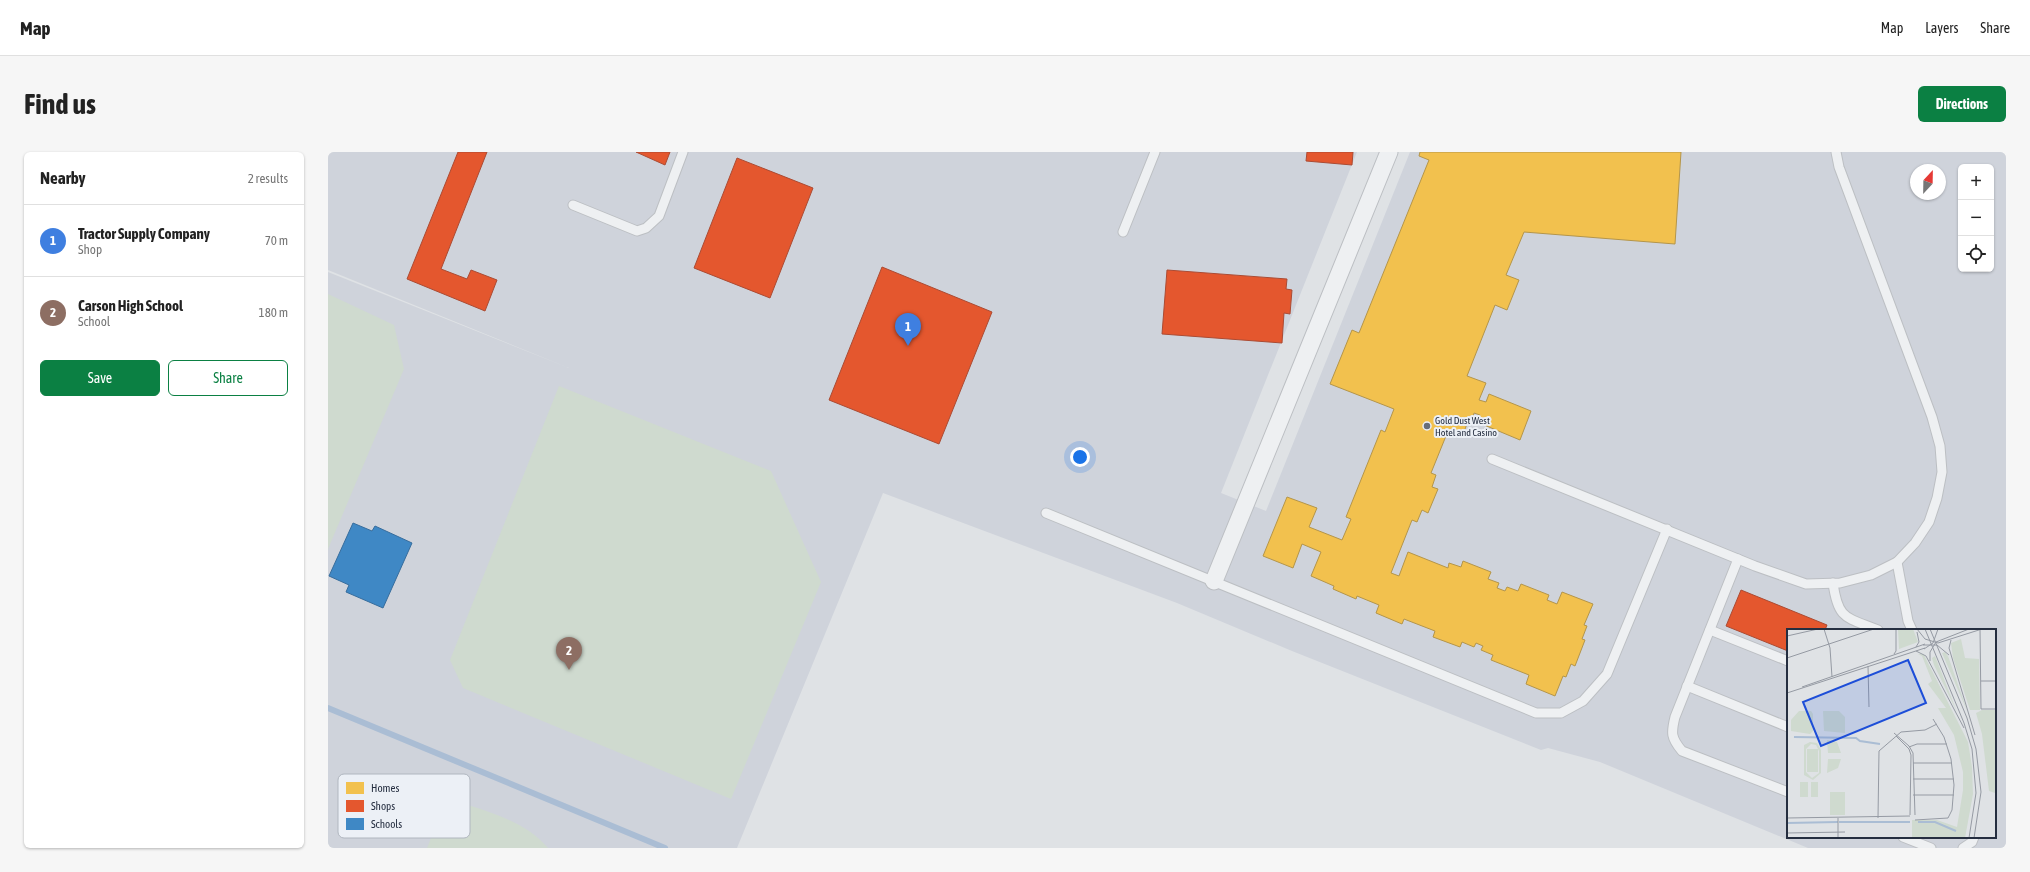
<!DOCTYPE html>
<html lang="en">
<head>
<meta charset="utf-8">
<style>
  :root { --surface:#fff; --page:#f6f6f6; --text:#222; --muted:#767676; --line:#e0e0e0; --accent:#0b8043 }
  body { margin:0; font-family:"Asap Condensed",sans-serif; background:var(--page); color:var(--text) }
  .controls { position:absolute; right:12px; top:12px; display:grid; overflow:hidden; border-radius:6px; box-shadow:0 1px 3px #0004 }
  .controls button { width:36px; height:36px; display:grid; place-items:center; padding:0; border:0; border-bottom:1px solid var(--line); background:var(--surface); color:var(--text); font:20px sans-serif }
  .compass { position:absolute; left:1582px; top:12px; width:36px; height:36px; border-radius:50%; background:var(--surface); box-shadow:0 1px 3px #0004; rotate:22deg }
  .you { position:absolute; left:752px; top:305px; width:14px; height:14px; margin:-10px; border:3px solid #fff; border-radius:50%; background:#1a73e8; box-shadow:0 0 0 6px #1a73e833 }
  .badge { display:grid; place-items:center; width:26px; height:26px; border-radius:50%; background:var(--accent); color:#fff; font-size:13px; font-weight:700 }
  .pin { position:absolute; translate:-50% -33px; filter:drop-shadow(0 1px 2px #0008) }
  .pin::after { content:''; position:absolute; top:21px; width:14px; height:12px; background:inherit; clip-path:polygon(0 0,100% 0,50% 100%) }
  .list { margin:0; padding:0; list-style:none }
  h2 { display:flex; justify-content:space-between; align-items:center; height:52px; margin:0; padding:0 16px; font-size:17px }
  h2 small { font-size:13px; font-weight:400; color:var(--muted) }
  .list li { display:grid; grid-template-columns:26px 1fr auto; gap:12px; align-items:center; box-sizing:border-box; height:72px; padding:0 16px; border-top:1px solid var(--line) }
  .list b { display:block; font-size:15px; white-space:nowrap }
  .list p { margin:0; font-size:13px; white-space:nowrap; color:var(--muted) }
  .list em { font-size:13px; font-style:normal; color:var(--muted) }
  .actions { display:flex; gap:8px; padding:12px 16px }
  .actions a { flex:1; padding:9px 0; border:1px solid var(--accent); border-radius:6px; text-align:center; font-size:14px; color:var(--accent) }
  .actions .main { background:var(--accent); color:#fff }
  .icon { flex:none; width:22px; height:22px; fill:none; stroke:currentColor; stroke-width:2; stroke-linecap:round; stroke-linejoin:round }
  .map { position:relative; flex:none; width:1678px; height:696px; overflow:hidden; border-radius:6px }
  header { display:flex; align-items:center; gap:24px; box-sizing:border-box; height:56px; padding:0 20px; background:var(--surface); border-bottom:1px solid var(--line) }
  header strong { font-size:19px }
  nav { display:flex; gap:22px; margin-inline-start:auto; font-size:14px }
  .intro { display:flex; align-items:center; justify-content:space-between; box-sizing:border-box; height:96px; padding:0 24px }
  h1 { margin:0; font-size:28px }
  .button { padding:10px 18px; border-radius:6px; background:var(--accent); color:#fff; font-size:14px; font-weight:700 }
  main { display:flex; gap:24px; padding:0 24px }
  aside { flex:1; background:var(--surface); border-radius:6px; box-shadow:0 1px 3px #0004 }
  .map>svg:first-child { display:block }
</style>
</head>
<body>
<header>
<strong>Map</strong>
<nav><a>Map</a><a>Layers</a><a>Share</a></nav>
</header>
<div class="intro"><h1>Find us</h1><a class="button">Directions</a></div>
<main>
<aside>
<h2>Nearby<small>2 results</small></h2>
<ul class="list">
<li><span class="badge" style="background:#3f7fe0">1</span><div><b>Tractor Supply Company</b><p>Shop</p></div><em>70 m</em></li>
<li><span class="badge" style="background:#8d6e63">2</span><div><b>Carson High School</b><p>School</p></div><em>180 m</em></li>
</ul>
<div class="actions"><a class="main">Save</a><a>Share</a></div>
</aside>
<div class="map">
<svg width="1678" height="696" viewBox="0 0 1678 696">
  <rect width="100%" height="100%" fill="#dfe2e5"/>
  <path fill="#cfd3db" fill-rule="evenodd" d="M0,0H1029L893,341L938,359L1082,0H1678V696H1480L1272,610L1220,596L1213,598L964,499L849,451L555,341L409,696H0V120L241,216L0,118ZM1633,15H1663V117H1633ZM1588,18H1612V42H1588ZM1460,478H1667V685H1460Z"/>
  <g fill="#cfdacf">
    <path d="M0,142L66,173L76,217L0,397Z"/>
    <path d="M231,234L443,319L493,430L403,647L135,536L122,508Z"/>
    <path d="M119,646C153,658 196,667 220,696H99Z"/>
  </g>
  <path fill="#f2c14e" stroke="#b4954a" d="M1092,0H1353L1347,92L1196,80L1178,123L1191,128L1179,158L1167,153L1139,224L1158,231L1151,248L1158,250L1161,242L1203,259L1192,288L1149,270L1152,263L1146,261L1145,265L1142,264L1134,285L1120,279L1103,321L1108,323L1104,335L1110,337L1100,361L1094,358L1089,370L1084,368L1063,421L1071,424L1080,400L1120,416L1121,411L1133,415L1135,409L1163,420L1160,427L1171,431L1169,436L1177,439L1179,435L1190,439L1193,432L1221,443L1219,448L1229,452L1234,440L1265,452L1256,473L1259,474L1254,487L1257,488L1247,514L1243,512L1238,525L1235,524L1227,544L1198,532L1201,523L1163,508L1165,503L1153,498L1155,494L1148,491L1146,495L1134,490L1132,495L1105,485L1107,479L1076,467L1074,472L1048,461L1051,453L1029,444L1028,447L1005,437L1006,434L983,424L993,400L974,392L965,416L935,404L959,345L989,356L981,375L1014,388L1023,367L1018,365L1053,278L1057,280L1066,257L1002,232L1024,178L1031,181L1101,8L1091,4Z"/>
  <g fill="#e4572e" stroke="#ab4b33">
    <path d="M130,0H159L113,117L139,127L143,118L169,128L157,159L79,127Z"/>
    <path d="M308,0H342L337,13Z"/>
    <path d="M979,0H1025L1024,13L978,9Z"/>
    <path d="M409,6L485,36L442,146L366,116Z"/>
    <path d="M554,115L664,160L611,292L501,248Z"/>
    <path d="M839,118L959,127L958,137L964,138L962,162L956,161L954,191L834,182Z"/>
    <path d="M1413,438L1499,473L1497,478H1460V499L1398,474Z"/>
  </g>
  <path fill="#3f88c5" stroke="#376d9d" d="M25,371L44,379L47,374L84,391L55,456L18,440L21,433L1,424Z"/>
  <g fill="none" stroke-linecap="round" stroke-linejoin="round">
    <path stroke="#aabdd4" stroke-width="6" d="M0,556L337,696"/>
    <defs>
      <g id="lane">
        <path d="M245,53L309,79L318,76L331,64L355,0"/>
        <path d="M795,80L827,0"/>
        <path d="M1164,307L1427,414L1478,432L1512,431L1543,423L1569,410L1587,391L1601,370L1609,346L1614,320L1612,294L1604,265L1511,15L1508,0"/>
        <path d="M718,361L1208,561H1233L1255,549L1279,522L1339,377"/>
        <path d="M1410,407L1347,565C1343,581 1343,586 1354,599L1460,640"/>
        <path d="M1569,410L1580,469L1584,478"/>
        <path d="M1505,431C1510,468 1518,465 1550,478"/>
        <path d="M1382,478L1460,509"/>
        <path d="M1359,534L1460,575"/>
        <path d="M1575,685L1603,696"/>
        <path d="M1635,696L1644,690L1646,685"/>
      </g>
      <path id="street" d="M886,429L1061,0"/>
    </defs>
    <use href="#lane" stroke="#bcbfc3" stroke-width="11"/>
    <use href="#street" stroke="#bcbfc3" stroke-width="19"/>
    <use href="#lane" stroke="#eef0f2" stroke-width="9"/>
    <use href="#street" stroke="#eef0f2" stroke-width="17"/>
  </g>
  <circle fill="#666d7a" stroke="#ecf0f6" stroke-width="1.5" cx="1099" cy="274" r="4"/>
  <g text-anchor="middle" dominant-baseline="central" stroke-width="4" stroke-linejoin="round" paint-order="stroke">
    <g font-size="10" fill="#252e40" stroke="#ecf0f6" text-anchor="start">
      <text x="1107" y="268">Gold Dust West<tspan x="1107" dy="12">Hotel and Casino</tspan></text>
    </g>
  </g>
  <g transform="translate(1459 477)">
    <rect width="209" height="209" fill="#dfe2e5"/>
    <path d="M111,0H126L131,13L112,20ZM174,10L178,29L192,30L193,81H183L166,29L164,14ZM158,23L161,27L181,84L155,24ZM131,25H134L137,26L181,113L185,138L186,165L178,209H125V191H150L170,198L176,161V143L167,106L151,79H159L141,55L145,52L135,27ZM148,27L170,83L147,36L145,29ZM195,81H209V180L208,164L202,162L195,105L189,84ZM12,82H24L26,85V102L23,105L4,102V91ZM36,82H52L58,88V104L37,102ZM40,111L50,113L54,124H41ZM23,113L30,114L34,121V144L26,151L17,146V116ZM24,115L29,116L32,122V144L25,149L19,143V120ZM20,120H31V143H20ZM54,130L51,139L40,144L41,130ZM13,153H21V168H13ZM24,153H31V168H24ZM43,163H58V186H43Z" fill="#cfdacf" fill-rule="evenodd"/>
    <path fill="none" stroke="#aabdd4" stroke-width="2" d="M7,108L69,109L73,112L93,115M52,193H123M131,193H148L169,202M0,194L51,193"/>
    <path fill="none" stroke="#959aa3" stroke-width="1" d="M37,0L43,19L45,48M130,0L138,10L151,14L195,0M138,0L177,94L185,120L189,164L182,209M143,0L180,89L189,120L194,163L187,209M193,0L194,80H209M0,7L31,0M164,11L162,19L188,106M136,16H150L162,26M129,18L132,13L130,3M137,20L146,14L151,0M129,22L139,27L177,99M107,25L109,22V0M0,29L87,0M143,32V23L149,13L182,0M81,37L82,78M194,52H209M15,58L138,15M0,64L138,19M107,104L122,117L126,124L128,186M109,107L122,120L124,126L123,186M122,118L130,115H160M126,134H165M126,150H167M126,166H167M0,189L123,187M51,189V209M91,189L92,122L114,103L138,101L150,95M128,191L161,189L165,181L167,156L164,130L157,108L146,90M0,204L58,203"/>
    <path fill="#1d4ed8" fill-opacity="0.15" stroke="#1d4ed8" stroke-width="2" d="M121,31L139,74L34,117L16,73Z"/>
    <rect width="209" height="209" fill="none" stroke="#252e40" stroke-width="2"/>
  </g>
  <rect x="10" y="622" width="132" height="64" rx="6" fill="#ecf0f6" stroke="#b0b6bf" stroke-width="1"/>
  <rect x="18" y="630" width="18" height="12" fill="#f2c14e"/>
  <rect x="18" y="648" width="18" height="12" fill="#e4572e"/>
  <rect x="18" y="666" width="18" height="12" fill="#3f88c5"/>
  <g font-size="11" fill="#252e40">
    <text x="43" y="640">Homes</text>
    <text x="43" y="658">Shops</text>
    <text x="43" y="676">Schools</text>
  </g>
</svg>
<div class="controls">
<button>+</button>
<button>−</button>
<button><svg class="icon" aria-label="locate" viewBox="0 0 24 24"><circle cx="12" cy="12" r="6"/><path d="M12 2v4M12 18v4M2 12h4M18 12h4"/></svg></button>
</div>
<svg class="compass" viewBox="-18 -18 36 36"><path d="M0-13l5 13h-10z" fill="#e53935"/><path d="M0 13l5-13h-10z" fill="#767676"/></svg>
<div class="you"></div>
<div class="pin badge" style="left:580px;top:194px;background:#3f7fe0">1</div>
<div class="pin badge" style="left:241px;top:518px;background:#8d6e63">2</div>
</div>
</main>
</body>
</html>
